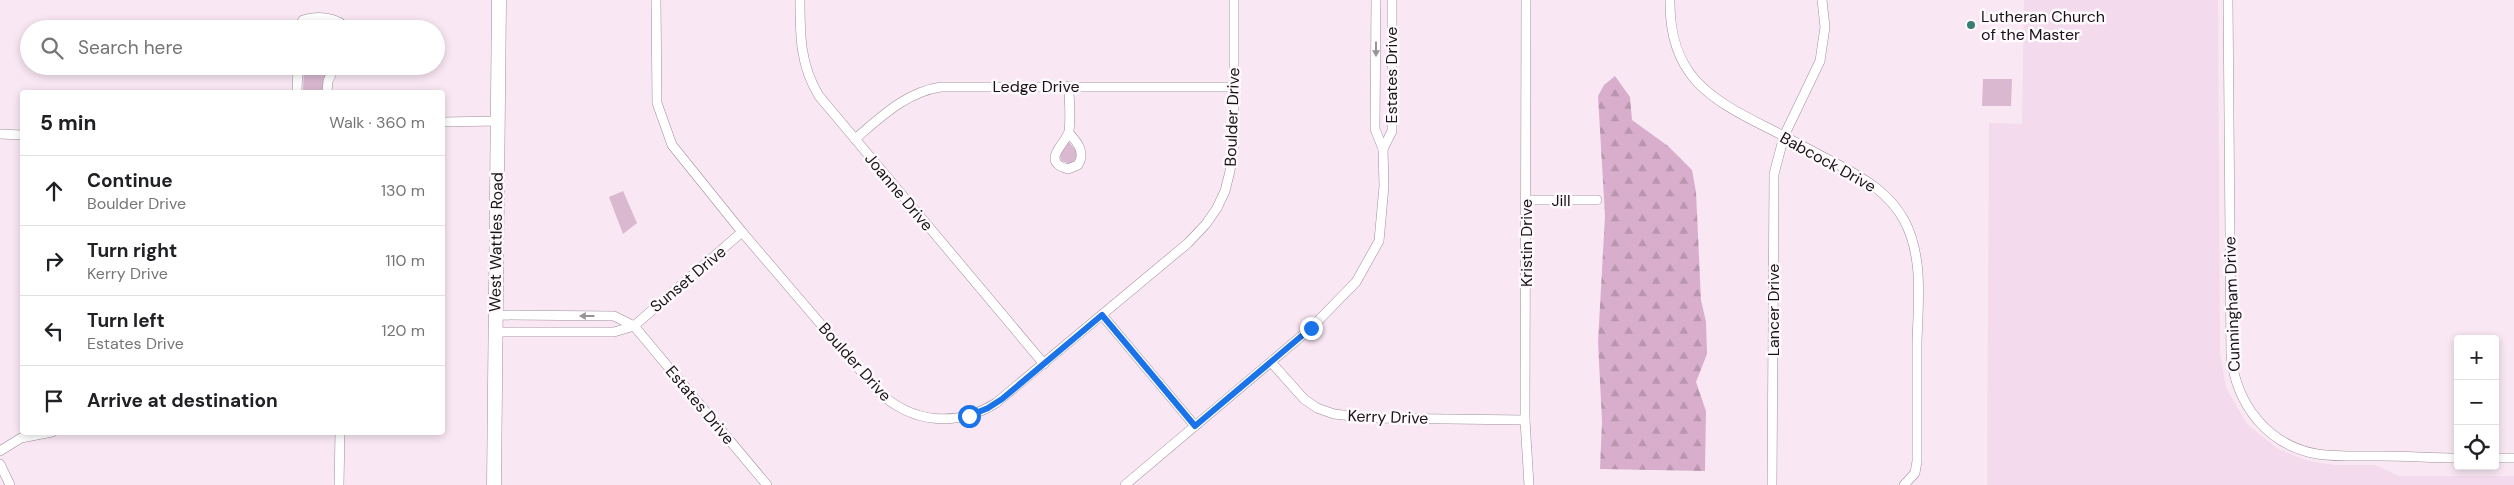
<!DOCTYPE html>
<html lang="en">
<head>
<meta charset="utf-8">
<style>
  :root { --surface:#fff; --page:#f2f2f2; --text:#202124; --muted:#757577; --line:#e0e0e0 }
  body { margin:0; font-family:"DM Sans",sans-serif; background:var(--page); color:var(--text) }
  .controls { position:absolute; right:15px; bottom:15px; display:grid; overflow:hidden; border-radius:5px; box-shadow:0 2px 8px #0003 }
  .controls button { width:45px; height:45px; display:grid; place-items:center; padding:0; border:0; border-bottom:1px solid var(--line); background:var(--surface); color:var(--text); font:25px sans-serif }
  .stop { position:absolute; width:15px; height:15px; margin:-11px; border:4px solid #1a73e8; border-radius:50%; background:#fff }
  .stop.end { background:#1a73e8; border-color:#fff; box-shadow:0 1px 5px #0008 }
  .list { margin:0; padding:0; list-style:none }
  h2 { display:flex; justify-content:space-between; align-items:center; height:65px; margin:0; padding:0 20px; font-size:21px }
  h2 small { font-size:16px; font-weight:400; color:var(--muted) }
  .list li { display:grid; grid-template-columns:32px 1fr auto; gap:15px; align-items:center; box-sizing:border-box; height:70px; padding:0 20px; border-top:1px solid var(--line) }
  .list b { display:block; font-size:19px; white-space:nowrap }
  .list p { margin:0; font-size:16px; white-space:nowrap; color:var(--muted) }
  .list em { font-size:16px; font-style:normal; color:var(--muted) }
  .icon { flex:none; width:28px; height:28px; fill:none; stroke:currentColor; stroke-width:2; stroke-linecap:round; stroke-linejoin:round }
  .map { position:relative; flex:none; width:2514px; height:485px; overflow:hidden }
  .search { position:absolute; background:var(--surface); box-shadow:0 2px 8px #0003; left:20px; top:20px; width:425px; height:55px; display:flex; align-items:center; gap:12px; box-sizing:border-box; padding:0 18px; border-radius:28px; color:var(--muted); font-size:19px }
  .panel { position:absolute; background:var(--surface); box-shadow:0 2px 8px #0003; left:20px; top:90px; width:425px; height:345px; border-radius:5px }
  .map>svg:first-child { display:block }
</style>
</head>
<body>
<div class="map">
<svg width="2514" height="485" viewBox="0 0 2514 485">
  <defs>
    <pattern id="forest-firs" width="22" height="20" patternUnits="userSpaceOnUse" patternTransform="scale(1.25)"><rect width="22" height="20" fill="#d8aecc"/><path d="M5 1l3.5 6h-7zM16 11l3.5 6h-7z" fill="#b995ae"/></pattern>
  </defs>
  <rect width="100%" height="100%" fill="#f9e7f4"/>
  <path fill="#f3daec" d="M2024,0H2218L2220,353L2226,388L2247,424L2278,449L2308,461L2334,465H2375L2399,476H2514V485H1987L1989,123L2022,124Z"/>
  <g fill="#d9b8d0">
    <path d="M304,66H327L322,92H303Z"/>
    <path d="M1983,79H2012L2011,106H1982Z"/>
    <path d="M1068,141L1077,152L1076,160L1069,164L1061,160L1060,154Z"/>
    <path d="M623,191L637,223L623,234L609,197Z"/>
  </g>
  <path fill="url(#forest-firs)" d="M1615,76L1630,97L1632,120L1668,146L1692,170L1696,192L1701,300L1706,322L1707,354L1696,382L1706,411L1705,471L1600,469L1602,421L1598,342L1605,216L1598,96L1604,85Z"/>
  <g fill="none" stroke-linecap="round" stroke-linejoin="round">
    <defs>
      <g id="street">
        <path d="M656,0L657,103L672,145L742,232L878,391C911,423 956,428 996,403L1188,243L1206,224L1217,208L1225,191L1230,171L1234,142V0"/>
        <path d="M800,0C800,35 800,65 819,96L1044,364"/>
        <path d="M1526,0L1525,420L1529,485"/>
        <path d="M1670,0C1669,75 1708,98 1768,128C1792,140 1815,153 1839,165C1865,179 1889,193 1904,220C1924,257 1918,303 1917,343C1917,382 1917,422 1917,461L1915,473L1904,485"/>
        <path d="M2228,0L2231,355C2236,404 2267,445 2317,454C2338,457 2360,456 2381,456C2407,456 2432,458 2458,458"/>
        <path d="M297,29L303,20C317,15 338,17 347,29"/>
        <path d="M297,92L298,66"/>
        <path d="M327,92L328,81L335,66"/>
        <path d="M442,122L498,121"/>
        <path d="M1069,133C1077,142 1086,152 1078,165L1068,169C1039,161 1067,143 1069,131C1071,117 1069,100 1069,86"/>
        <path d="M0,134L22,135"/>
        <path d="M855,139C881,117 906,92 941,87H1234"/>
        <path d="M1383,149L1392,131V0"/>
        <path d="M1526,200H1597"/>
        <path d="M495,315L614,316L634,326L767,485"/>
        <path d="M1102,315L1195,426"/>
        <path d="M495,332H614L634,326L742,232"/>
        <path d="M1271,362L1304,399L1317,408L1334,414L1371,418L1525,420"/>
        <path d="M0,451L21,438L52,432"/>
        <path d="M2495,458H2514"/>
        <path d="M0,464L10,485"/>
        <path d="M339,485L340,432"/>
        <path d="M1125,485L1311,328L1356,282L1379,241L1384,186L1383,149L1375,129L1376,0"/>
        <path d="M1772,485L1774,174L1784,136L1820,61L1825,27L1822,0"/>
      </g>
      <path id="secondary" d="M494,485L499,0"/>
    </defs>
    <use href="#street" stroke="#9f8e9a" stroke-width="10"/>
    <use href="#secondary" stroke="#9f8e9a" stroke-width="15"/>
    <use href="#street" stroke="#fff" stroke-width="9"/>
    <use href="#secondary" stroke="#fff" stroke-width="14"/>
  </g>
  <defs><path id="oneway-solid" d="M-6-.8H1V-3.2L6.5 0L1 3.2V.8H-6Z" transform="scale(1.25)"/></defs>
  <g fill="#989497">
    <use href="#oneway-solid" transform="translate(1376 49) rotate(90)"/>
    <use href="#oneway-solid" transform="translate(587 316) rotate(-180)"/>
  </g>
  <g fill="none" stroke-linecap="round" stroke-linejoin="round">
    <path stroke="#1a73e8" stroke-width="6" d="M969,416L988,408L1002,399L1102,315L1195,426L1311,328"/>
  </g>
  <circle fill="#377e77" stroke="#fdf9fc" stroke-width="2" cx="1971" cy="25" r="5"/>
  <g text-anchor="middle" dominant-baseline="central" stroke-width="5" stroke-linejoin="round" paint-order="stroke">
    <g font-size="16" fill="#191217" stroke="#fdf9fc" text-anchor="start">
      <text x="1981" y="16">Lutheran Church<tspan x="1981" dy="18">of the Master</tspan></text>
    </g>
    <g font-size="16" fill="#191217" stroke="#fdf9fc">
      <text transform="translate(1391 75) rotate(-90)">Estates Drive</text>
      <text x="1036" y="86">Ledge Drive</text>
      <text transform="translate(1232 117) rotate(-88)">Boulder Drive</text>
      <text transform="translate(1828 162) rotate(29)">Babcock Drive</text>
      <text transform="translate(899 192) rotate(50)">Joanne Drive</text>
      <text x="1561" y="200">Jill</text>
      <text transform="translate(496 242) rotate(-89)">West Wattles Road</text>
      <text transform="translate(1526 243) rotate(-90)">Kristin Drive</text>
      <text transform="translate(688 279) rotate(-40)">Sunset Drive</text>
      <text transform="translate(2232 304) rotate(-92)">Cunningham Drive</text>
      <text transform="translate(1773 310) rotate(-90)">Lancer Drive</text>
      <text transform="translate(855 362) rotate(48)">Boulder Drive</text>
      <text transform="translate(700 405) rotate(50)">Estates Drive</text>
      <text transform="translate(1388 417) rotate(2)">Kerry Drive</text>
    </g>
  </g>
</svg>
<div class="controls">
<button>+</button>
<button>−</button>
<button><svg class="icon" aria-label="locate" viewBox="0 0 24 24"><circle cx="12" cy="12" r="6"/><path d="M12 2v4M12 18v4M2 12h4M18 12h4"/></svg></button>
</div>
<div class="stop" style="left:969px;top:416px"></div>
<div class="stop end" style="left:1311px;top:328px"></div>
<div class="search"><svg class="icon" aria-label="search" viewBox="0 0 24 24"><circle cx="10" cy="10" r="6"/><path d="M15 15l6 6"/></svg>Search here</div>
<section class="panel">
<h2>5 min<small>Walk · 360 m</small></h2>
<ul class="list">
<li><svg class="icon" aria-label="ahead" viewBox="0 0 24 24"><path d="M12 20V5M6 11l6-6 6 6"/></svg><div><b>Continue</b><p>Boulder Drive</p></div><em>130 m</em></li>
<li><svg class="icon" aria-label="right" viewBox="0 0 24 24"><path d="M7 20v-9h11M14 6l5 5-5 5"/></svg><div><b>Turn right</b><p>Kerry Drive</p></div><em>110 m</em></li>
<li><svg class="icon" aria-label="left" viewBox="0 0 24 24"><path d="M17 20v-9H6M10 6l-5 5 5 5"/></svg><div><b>Turn left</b><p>Estates Drive</p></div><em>120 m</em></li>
<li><svg class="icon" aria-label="arrive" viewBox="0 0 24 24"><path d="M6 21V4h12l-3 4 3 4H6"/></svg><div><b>Arrive at destination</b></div></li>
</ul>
</section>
</div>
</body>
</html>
